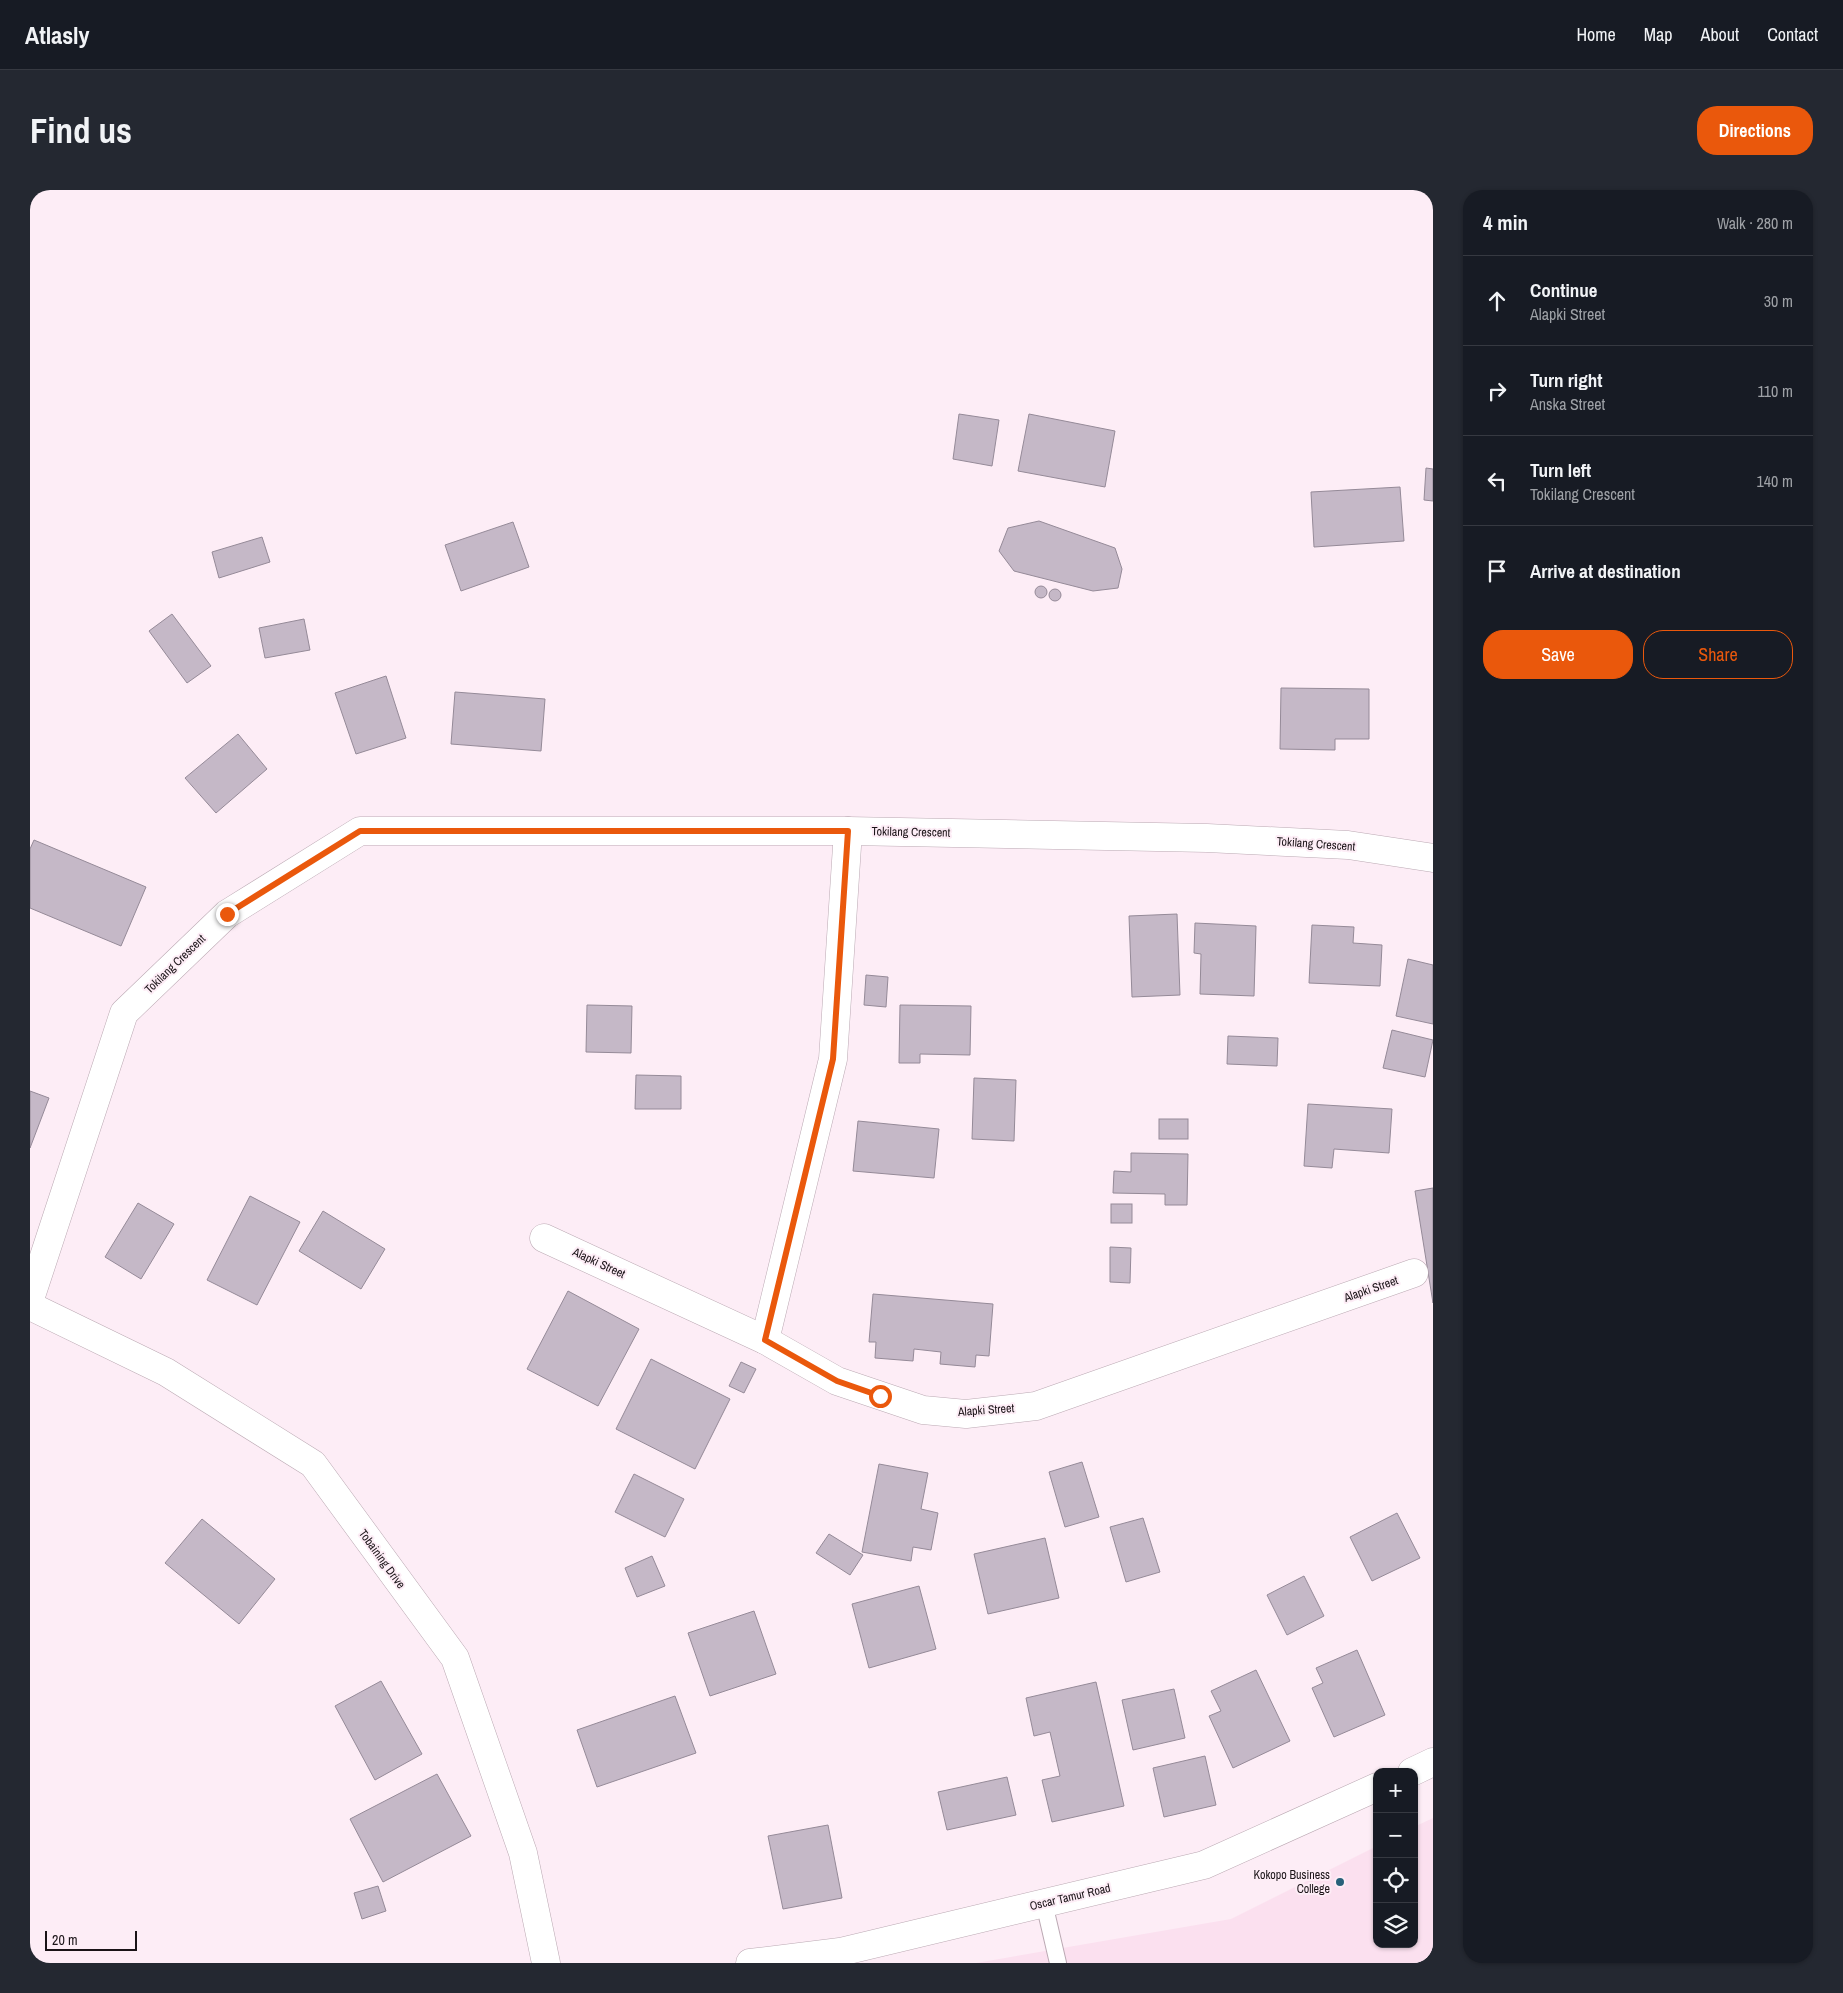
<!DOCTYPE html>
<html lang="en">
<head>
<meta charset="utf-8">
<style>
  :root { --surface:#171b24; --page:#242831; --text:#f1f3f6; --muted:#9ea1a6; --line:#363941; --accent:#ea580c }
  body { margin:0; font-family:"Archivo Narrow",sans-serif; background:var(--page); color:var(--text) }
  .controls { position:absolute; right:15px; bottom:15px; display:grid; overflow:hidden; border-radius:10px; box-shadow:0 1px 4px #0004 }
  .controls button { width:45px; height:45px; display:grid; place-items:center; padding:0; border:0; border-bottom:1px solid var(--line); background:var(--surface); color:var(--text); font:25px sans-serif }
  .scale { position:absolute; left:15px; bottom:12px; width:92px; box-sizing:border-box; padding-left:5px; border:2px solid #1a1317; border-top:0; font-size:14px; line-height:18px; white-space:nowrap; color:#1a1317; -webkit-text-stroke:4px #fdedf6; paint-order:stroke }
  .stop { position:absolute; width:15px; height:15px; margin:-11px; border:4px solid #ea580c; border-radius:50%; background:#fff }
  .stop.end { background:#ea580c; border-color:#fff; box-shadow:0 1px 5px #0008 }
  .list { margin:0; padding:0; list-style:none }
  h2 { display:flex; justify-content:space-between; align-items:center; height:65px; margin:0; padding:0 20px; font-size:21px }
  h2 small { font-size:16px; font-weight:400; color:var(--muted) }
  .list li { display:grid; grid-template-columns:32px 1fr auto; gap:15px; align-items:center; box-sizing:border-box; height:90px; padding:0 20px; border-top:1px solid var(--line) }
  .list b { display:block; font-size:19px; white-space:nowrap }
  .list p { margin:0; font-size:16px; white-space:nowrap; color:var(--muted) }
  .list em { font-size:16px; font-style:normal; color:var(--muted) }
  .actions { display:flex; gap:10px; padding:15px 20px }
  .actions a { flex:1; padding:11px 0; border:1px solid var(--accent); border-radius:20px; text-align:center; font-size:18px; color:var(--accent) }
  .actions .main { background:var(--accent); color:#fff }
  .icon { flex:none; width:28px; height:28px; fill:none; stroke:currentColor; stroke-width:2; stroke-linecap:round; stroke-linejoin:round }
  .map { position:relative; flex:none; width:1403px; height:1773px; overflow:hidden; border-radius:20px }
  header { display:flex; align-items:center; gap:30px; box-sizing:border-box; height:70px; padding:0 25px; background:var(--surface); border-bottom:1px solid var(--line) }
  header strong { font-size:24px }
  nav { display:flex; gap:28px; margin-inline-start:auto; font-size:18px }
  .intro { display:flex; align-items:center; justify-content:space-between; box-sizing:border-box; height:120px; padding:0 30px }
  h1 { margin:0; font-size:35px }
  .button { padding:12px 22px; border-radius:20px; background:var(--accent); color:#fff; font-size:18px; font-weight:700 }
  main { display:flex; gap:30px; padding:0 30px }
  aside { flex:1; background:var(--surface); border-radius:20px; box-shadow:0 1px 4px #0004 }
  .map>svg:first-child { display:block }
</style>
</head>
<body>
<header>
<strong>Atlasly</strong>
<nav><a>Home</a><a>Map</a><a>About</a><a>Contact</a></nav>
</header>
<div class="intro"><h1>Find us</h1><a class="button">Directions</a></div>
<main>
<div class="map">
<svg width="1403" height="1773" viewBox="0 0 1403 1773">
  <rect width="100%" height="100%" fill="#fdedf6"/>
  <path fill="#fbe0ef" d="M1403,1628V1773H946L1201,1729L1347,1656V1754H1384V1637Z"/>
  <g fill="#c5b8c7" stroke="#958a98">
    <path d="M929,224L969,230L962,276L923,269Z"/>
    <path d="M999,224L1085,241L1075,297L988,281Z"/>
    <path d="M1396,278L1403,279V311L1394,310Z"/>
    <path d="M1370,297L1374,351L1284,357L1281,302Z"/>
    <path d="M1009,331L1085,358L1092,379L1088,398L1063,401L984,381L969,361L978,338Z"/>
    <path d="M483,332L499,377L431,401L415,355Z"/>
    <path d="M232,347L240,372L189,388L182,362Z"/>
    <circle cx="1011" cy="402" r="6"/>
    <circle cx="1025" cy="405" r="6"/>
    <path d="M142,424L181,476L157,493L119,441Z"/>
    <path d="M274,429L280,460L235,468L229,438Z"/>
    <path d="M356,486L376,548L326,564L305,503Z"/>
    <path d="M1251,498L1339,499V549H1305V560L1250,559Z"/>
    <path d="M425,502L515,509L511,561L421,554Z"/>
    <path d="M208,544L237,579L186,623L155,588Z"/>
    <path d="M4,650L116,697L91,756L0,718V659Z"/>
    <path d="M1147,724L1150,805L1102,807L1099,726Z"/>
    <path d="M1165,733L1226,736L1224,806L1170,804L1171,764L1164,763Z"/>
    <path d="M1282,735L1324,737L1323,753L1352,755L1350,796L1279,793Z"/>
    <path d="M1378,769L1403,775V834L1366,826Z"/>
    <path d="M836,785L858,787L856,817L834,815Z"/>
    <path d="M557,815L602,816L601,863L556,862Z"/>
    <path d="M870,815L941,816L940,865L890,864V873H869Z"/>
    <path d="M1362,840L1403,850L1395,887L1353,878Z"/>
    <path d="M1198,846L1248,848L1247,876L1197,874Z"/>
    <path d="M606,885L651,886V919H605Z"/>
    <path d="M944,888L986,890L984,951L942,949Z"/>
    <path d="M0,901L19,908L0,958Z"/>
    <path d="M1278,914L1362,919L1359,963L1304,959L1302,978L1274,976Z"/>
    <rect x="1129" y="929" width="29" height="20"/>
    <path d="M828,931L909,939L904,988L823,981Z"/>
    <path d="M1101,963L1158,964L1157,1015H1135V1004L1083,1003L1084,981L1101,982Z"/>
    <path d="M1403,998V1113L1385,1001Z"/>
    <path d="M220,1006L270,1032L227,1115L177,1090Z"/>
    <path d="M108,1013L144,1034L111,1089L75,1067Z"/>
    <rect x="1081" y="1014" width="21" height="19"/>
    <path d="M293,1021L355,1059L331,1099L269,1061Z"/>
    <path d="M1080,1057L1101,1058L1100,1093L1080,1092Z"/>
    <path d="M538,1101L609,1139L568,1216L497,1179Z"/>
    <path d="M843,1104L963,1114L959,1166L946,1165L945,1177L910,1174L911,1162L884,1159L883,1171L845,1168L846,1152H839Z"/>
    <path d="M621,1169L700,1209L665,1279L586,1239Z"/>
    <path d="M711,1172L726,1179L714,1203L699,1196Z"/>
    <path d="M1052,1272L1069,1327L1035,1337L1019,1282Z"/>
    <path d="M849,1274L898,1283L891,1319L908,1323L901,1360L883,1357L881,1371L832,1362Z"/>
    <path d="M604,1284L654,1309L635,1347L585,1322Z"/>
    <path d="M1367,1323L1390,1368L1342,1391L1320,1347Z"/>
    <path d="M1113,1328L1130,1382L1096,1392L1080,1337Z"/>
    <path d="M172,1329L245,1389L209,1434L135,1373Z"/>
    <path d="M799,1344L833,1365L820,1385L786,1363Z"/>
    <path d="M1015,1348L1029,1408L958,1424L944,1364Z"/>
    <path d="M622,1366L635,1396L607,1407L595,1378Z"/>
    <path d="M1274,1386L1294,1426L1257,1445L1237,1405Z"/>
    <path d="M889,1396L906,1459L839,1478L822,1414Z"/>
    <path d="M724,1421L746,1484L680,1506L658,1443Z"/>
    <path d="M1327,1460L1355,1525L1304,1547L1282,1498L1293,1493L1286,1478Z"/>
    <path d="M1226,1480L1260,1551L1203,1578L1179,1526L1191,1521L1181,1501Z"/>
    <path d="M351,1491L392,1564L345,1590L305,1516Z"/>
    <path d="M1066,1492L1094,1616L1022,1632L1012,1590L1030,1586L1020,1542L1004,1546L996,1508Z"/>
    <path d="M1144,1499L1155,1548L1103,1560L1092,1510Z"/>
    <path d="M645,1506L666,1563L567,1597L547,1540Z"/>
    <path d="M1175,1566L1186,1615L1134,1627L1123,1578Z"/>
    <path d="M407,1584L441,1646L353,1692L320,1629Z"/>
    <path d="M977,1587L986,1625L917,1640L908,1602Z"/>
    <path d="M798,1635L812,1708L753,1719L738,1646Z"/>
    <path d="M348,1696L356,1721L332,1729L324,1703Z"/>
  </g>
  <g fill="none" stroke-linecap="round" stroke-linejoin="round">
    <defs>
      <path id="lane" d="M1014,1713L1028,1773"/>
      <g id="street">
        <path d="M514,1048L735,1150L807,1191L893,1220L936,1224L1006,1216L1384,1083"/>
        <path d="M0,1109L94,823L197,724L330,641H818L1177,648L1318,655L1403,668"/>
        <path d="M735,1150L803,869L818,641"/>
        <path d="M1382,1582L1403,1572"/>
        <path d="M720,1773L810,1762L1174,1675L1347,1597"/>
      </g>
      <path id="secondary" d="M0,1116L136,1182L283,1274L425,1468L493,1663L516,1773"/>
    </defs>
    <use href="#lane" stroke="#bba9b3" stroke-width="18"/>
    <use href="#street" stroke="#bba9b3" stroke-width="29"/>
    <use href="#secondary" stroke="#bba9b3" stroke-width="29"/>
    <use href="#lane" stroke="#fff" stroke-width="16"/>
    <use href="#street" stroke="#fff" stroke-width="28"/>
    <use href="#secondary" stroke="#fff" stroke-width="28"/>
  </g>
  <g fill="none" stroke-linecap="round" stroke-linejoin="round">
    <path stroke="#ea580c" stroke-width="6" d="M197,724L330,641H818L803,869L735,1150L807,1191L850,1206"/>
  </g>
  <circle fill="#28617a" stroke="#fdedf6" stroke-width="2" cx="1310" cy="1692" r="5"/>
  <g text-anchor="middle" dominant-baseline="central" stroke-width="4" stroke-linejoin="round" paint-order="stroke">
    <g font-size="12" fill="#1a1317" stroke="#fdedf6">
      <text transform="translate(881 642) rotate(1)">Tokilang Crescent</text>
      <text transform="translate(1286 654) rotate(4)">Tokilang Crescent</text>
      <text transform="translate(145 774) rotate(-44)">Tokilang Crescent</text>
      <text transform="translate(569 1073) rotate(25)">Alapki Street</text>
      <text transform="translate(1341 1099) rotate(-19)">Alapki Street</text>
      <text transform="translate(956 1220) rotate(-4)">Alapki Street</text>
      <text transform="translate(352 1369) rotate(54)">Tobaining Drive</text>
      <text transform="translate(1040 1707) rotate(-13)">Oscar Tamur Road</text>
    </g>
    <g font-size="12" fill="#1a1317" stroke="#fdedf6" text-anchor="end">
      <text x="1300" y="1685">Kokopo Business<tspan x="1300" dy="14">College</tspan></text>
    </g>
  </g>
</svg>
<div class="controls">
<button>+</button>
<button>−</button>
<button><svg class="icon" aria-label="locate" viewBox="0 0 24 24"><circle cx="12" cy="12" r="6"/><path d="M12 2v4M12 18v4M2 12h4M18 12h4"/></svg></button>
<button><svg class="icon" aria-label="layers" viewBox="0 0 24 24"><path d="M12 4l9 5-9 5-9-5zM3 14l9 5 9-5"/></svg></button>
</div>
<div class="scale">20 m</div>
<div class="stop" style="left:850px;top:1206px"></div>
<div class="stop end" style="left:197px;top:724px"></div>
</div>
<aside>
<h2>4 min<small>Walk · 280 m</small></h2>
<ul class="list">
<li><svg class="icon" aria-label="ahead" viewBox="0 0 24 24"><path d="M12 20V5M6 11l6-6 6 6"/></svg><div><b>Continue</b><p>Alapki Street</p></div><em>30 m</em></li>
<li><svg class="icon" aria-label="right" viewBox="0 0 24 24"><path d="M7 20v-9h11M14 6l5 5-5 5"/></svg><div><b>Turn right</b><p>Anska Street</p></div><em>110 m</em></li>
<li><svg class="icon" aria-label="left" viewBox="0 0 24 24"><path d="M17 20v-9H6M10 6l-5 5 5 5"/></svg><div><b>Turn left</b><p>Tokilang Crescent</p></div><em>140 m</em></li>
<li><svg class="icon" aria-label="arrive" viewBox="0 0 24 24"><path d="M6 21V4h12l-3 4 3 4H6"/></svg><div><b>Arrive at destination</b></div></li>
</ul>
<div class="actions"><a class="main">Save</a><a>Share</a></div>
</aside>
</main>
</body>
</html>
